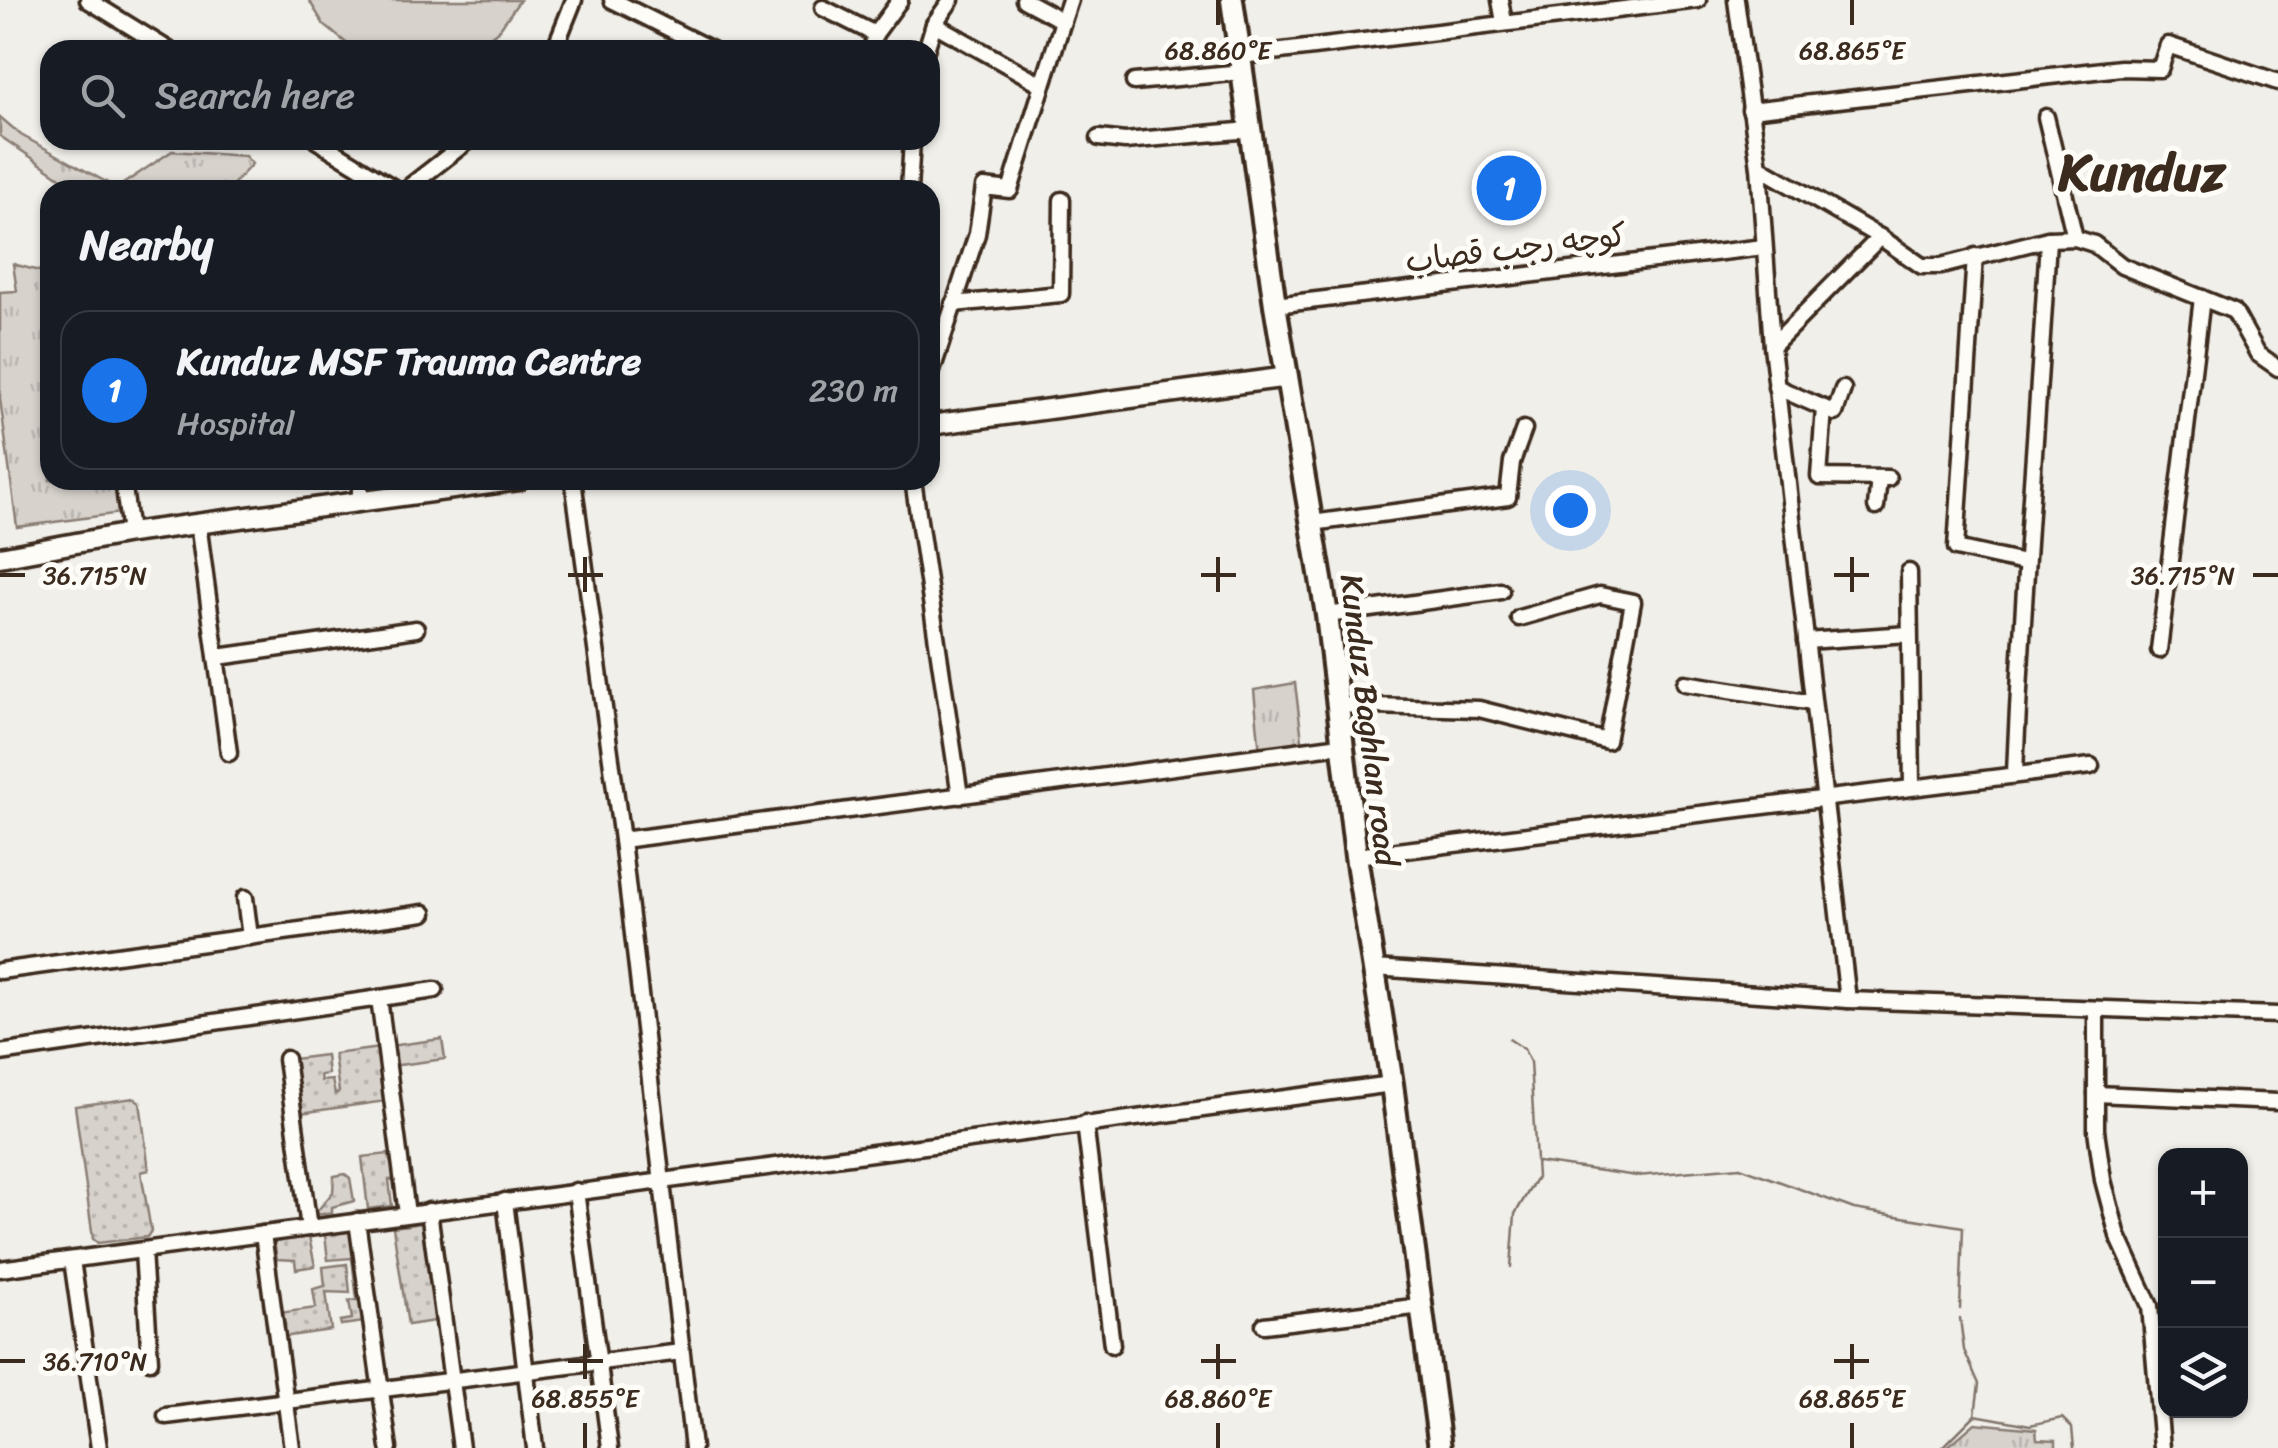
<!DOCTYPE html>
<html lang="en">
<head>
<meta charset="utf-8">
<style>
  :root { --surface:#171b24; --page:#20242c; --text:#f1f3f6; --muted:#9ea1a6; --line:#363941; --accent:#1a73e8 }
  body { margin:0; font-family:Sriracha,"Playpen Sans Arabic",sans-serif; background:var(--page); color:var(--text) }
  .controls { position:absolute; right:30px; bottom:30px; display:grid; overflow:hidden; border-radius:20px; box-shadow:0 2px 8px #0004 }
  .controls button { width:90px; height:90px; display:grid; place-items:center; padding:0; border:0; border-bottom:2px solid var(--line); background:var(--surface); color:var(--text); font:50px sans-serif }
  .you { position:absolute; left:1570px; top:510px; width:35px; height:35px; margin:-25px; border:8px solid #fff; border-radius:50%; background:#1a73e8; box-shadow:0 0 0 15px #1a73e833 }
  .badge { display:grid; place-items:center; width:65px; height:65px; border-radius:50%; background:var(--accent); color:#fff; font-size:32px; font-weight:700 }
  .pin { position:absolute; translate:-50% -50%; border:5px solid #fff; box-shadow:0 2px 10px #0006 }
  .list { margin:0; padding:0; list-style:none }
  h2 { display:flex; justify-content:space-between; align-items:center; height:130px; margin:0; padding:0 40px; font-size:42px }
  h2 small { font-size:32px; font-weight:400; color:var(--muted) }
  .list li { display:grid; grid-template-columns:65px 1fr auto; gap:30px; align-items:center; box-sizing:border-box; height:160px; margin:0 20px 20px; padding:0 20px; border:2px solid var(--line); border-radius:30px }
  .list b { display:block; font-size:38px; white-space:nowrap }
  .list p { margin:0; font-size:32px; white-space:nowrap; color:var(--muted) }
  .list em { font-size:32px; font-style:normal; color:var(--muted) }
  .icon { flex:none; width:55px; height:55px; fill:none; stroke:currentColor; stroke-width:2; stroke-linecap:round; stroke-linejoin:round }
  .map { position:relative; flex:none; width:2278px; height:1448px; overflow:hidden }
  .search { position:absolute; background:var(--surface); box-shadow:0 2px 8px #0004; left:40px; top:40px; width:900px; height:110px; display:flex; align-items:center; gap:25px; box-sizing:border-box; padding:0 35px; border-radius:30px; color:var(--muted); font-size:38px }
  .panel { position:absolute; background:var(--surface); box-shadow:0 2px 8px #0004; left:40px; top:180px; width:900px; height:310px; border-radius:30px }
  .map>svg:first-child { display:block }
</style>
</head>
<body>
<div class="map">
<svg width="2278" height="1448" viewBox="0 0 2278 1448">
  <defs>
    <pattern id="grass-tufts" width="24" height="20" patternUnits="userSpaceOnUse" patternTransform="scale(2.5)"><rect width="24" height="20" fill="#d7d2cc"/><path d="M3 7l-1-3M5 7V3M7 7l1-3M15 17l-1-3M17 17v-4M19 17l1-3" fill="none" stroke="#b9b4af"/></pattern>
    <pattern id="park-dots" width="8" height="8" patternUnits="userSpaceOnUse" patternTransform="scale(2.5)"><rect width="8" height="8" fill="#d7d2cc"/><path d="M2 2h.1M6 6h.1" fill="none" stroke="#b9b4af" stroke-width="1.8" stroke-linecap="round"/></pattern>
  </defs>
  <rect width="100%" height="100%" fill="#f1efea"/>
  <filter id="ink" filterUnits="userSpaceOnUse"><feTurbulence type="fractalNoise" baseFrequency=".01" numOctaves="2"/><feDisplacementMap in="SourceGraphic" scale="20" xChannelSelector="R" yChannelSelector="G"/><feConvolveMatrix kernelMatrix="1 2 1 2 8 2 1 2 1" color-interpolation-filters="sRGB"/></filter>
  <g filter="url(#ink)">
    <g fill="url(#grass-tufts)" stroke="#897e75" stroke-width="2.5">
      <path d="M0,117L21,135L117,188L172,151L245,156L252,164L228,190H79L0,136Z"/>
      <path d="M13,264L50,274V480H116L121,513L17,527L0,399V292L17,291Z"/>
      <path d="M1295,683L1303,748L1260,753L1254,690Z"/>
      <path d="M1975,1423L2036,1429L2037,1439L2056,1440V1448H1946Z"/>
    </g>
    <g fill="url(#park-dots)" stroke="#897e75" stroke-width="2.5">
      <path d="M442,1039L445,1059L391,1066L389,1046Z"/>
      <path d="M380,1048L386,1101L300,1113L293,1059L326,1055L328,1074L320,1075L321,1081L332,1080L335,1094L339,1092L334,1054Z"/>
      <path d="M134,1098L140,1102L149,1170L141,1172L151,1231L147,1237L98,1243L93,1239L75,1106Z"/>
      <path d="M388,1154L396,1179L389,1180L392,1206L368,1209L362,1157Z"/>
      <path d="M345,1174L350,1178L354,1201L332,1207V1213L314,1215L333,1192L334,1176Z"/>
      <path d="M422,1223L435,1321L408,1325L393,1227Z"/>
      <path d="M353,1231L364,1322L341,1325L340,1321L352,1319L349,1301L357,1300L352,1258L328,1260L325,1235Z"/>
      <path d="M309,1237L315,1266L296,1269L295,1260L277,1259L274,1242Z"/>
      <path d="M347,1264L350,1293L326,1292L331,1330L282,1337L279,1313L316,1308L313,1289L325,1286L323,1267Z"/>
    </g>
    <path fill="#d7d2cc" stroke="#897e75" stroke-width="2.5" d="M309,0H520L498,31L472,50H355L324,25Z"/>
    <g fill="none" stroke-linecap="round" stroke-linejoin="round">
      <g stroke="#80746b" stroke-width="2.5">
        <path d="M1509,1039L1524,1049L1530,1062L1537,1177L1515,1214L1511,1267"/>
        <path d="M1538,1162L1637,1176L1740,1167L1854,1209L1963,1227L1960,1309"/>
        <path d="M1960,1318L1964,1350L1979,1384L1975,1415L2030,1425L2062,1418L2072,1428L2074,1448"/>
        <path d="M1942,1448L1975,1415"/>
      </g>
      <defs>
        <g id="minor">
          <path d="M88,0L169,50"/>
          <path d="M612,0L712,50"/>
          <path d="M1024,0L1063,21L1070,0"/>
          <path d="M1500,0L1504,22"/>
          <path d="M1736,0L1759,167L1772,346L1848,1000"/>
          <path d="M823,8L875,34"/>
          <path d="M934,24L1041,84"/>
          <path d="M554,50L574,0"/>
          <path d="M871,50L875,34L900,0"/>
          <path d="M926,50L934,24L951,0"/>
          <path d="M1241,56L1698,0"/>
          <path d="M1134,82L1243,72"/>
          <path d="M1750,110L2121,68L2160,69L2168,45L2278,82"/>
          <path d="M2046,117L2075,238"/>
          <path d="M1099,138L1125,141L1250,130"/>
          <path d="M316,140L397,190"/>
          <path d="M1759,167L1880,237L1922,266H1941L2048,239L2075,238L2094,244L2122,266L2234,311L2258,354L2278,368"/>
          <path d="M405,190L469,140"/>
          <path d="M909,190L912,140"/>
          <path d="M1975,256L1956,548L2024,563"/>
          <path d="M953,304L1061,294L1062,200"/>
          <path d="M1275,305L1764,247"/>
          <path d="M1772,346L1880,237"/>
          <path d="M930,377L977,234L984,187L1010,190L1063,21"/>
          <path d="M1776,387L1835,413L1843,389"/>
          <path d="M1824,408L1819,477L1888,478"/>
          <path d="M123,480L130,533"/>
          <path d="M573,480L622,840L693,1448"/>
          <path d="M913,480L960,796"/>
          <path d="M360,502V480"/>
          <path d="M1876,507L1879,478"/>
          <path d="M198,523L229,753"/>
          <path d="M1312,523L1508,497L1512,462L1524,429"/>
          <path d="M1909,572L1912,786"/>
          <path d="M1327,615L1501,591"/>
          <path d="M1806,641L1909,634"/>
          <path d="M2159,650L2202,298"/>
          <path d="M218,657L416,629"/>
          <path d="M1685,683L1813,703"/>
          <path d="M1337,705L1479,709L1607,741L1633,602L1600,595L1519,618"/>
          <path d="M2015,774C2022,595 2038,418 2048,239"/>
          <path d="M622,840L1341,745"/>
          <path d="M1356,856L2091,766"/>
          <path d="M245,898L250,937"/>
          <path d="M1374,968L1848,1000L2278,1015"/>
          <path d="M0,971L424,913"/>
          <path d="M379,998L407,1214"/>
          <path d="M2096,1009V1130L2103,1180L2118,1236L2150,1306L2162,1448"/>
          <path d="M0,1053L435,990"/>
          <path d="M286,1059L309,1228"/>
          <path d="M2096,1094L2278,1102"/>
          <path d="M1085,1123L1112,1345"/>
          <path d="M576,1191L610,1448"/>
          <path d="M505,1201L535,1448"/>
          <path d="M429,1211L461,1448"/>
          <path d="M357,1221L389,1448"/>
          <path d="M263,1234L292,1448"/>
          <path d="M143,1251L150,1361"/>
          <path d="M72,1260L99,1448"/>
          <path d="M0,1269L1392,1084"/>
          <path d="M1264,1325L1422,1306"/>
          <path d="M166,1416L681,1352"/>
        </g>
        <g id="major">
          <path d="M930,425L1288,377"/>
          <path d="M0,557L130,533L519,480"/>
        </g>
        <path id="highway" d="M1232,0L1275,305L1327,615L1356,856L1392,1084L1440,1448"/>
      </defs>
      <use href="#minor" stroke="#3b2a1e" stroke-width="21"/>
      <use href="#major" stroke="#3b2a1e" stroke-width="25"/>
      <use href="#highway" stroke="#3b2a1e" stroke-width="28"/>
      <use href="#minor" stroke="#fdfcf7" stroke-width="14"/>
      <use href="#major" stroke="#fdfcf7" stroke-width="18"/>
      <use href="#highway" stroke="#fdfcf7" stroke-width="20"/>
    </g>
  </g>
  <path fill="none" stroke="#3b2a1e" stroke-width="4" d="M1218,0V25M1852,0V25M585,557V592M1218,557V592M1852,557V592M0,575H25M568,575H603M1201,575H1236M1834,575H1869M2253,575H2278M585,1344V1379M1218,1344V1379M1852,1344V1379M0,1361H25M568,1361H603M1201,1361H1236M1834,1361H1869M585,1423V1448M1218,1423V1448M1852,1423V1448"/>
  <g text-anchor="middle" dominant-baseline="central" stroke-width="10" stroke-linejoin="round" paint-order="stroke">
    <g font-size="32" fill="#3b2a1e" stroke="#fdfcf7">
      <text transform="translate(1516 248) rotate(-7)">کوچه رجب قصاب</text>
      <text transform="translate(1369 720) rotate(83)">Kunduz Baghlan road</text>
    </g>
    <g font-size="52" font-weight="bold" fill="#3b2a1e" stroke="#fdfcf7">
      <text x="2142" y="173">Kunduz</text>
    </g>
  </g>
  <g font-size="25" text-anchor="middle" fill="#3b2a1e" stroke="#fdfcf7" stroke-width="10" stroke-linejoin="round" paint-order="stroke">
    <text x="1218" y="59">68.860°E</text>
    <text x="1852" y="59">68.865°E</text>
    <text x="95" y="584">36.715°N</text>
    <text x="2183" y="584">36.715°N</text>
    <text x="95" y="1370">36.710°N</text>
    <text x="585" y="1407">68.855°E</text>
    <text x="1218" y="1407">68.860°E</text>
    <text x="1852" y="1407">68.865°E</text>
  </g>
</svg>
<div class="controls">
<button>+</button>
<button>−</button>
<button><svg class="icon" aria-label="layers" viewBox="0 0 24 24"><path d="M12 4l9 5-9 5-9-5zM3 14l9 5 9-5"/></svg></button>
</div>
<div class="you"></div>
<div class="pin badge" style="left:1509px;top:188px">1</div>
<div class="search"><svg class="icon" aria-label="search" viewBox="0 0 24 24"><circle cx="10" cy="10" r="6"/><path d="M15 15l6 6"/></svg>Search here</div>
<section class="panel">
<h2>Nearby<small></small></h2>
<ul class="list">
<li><span class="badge">1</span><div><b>Kunduz MSF Trauma Centre</b><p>Hospital</p></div><em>230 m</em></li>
</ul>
</section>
</div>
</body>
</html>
